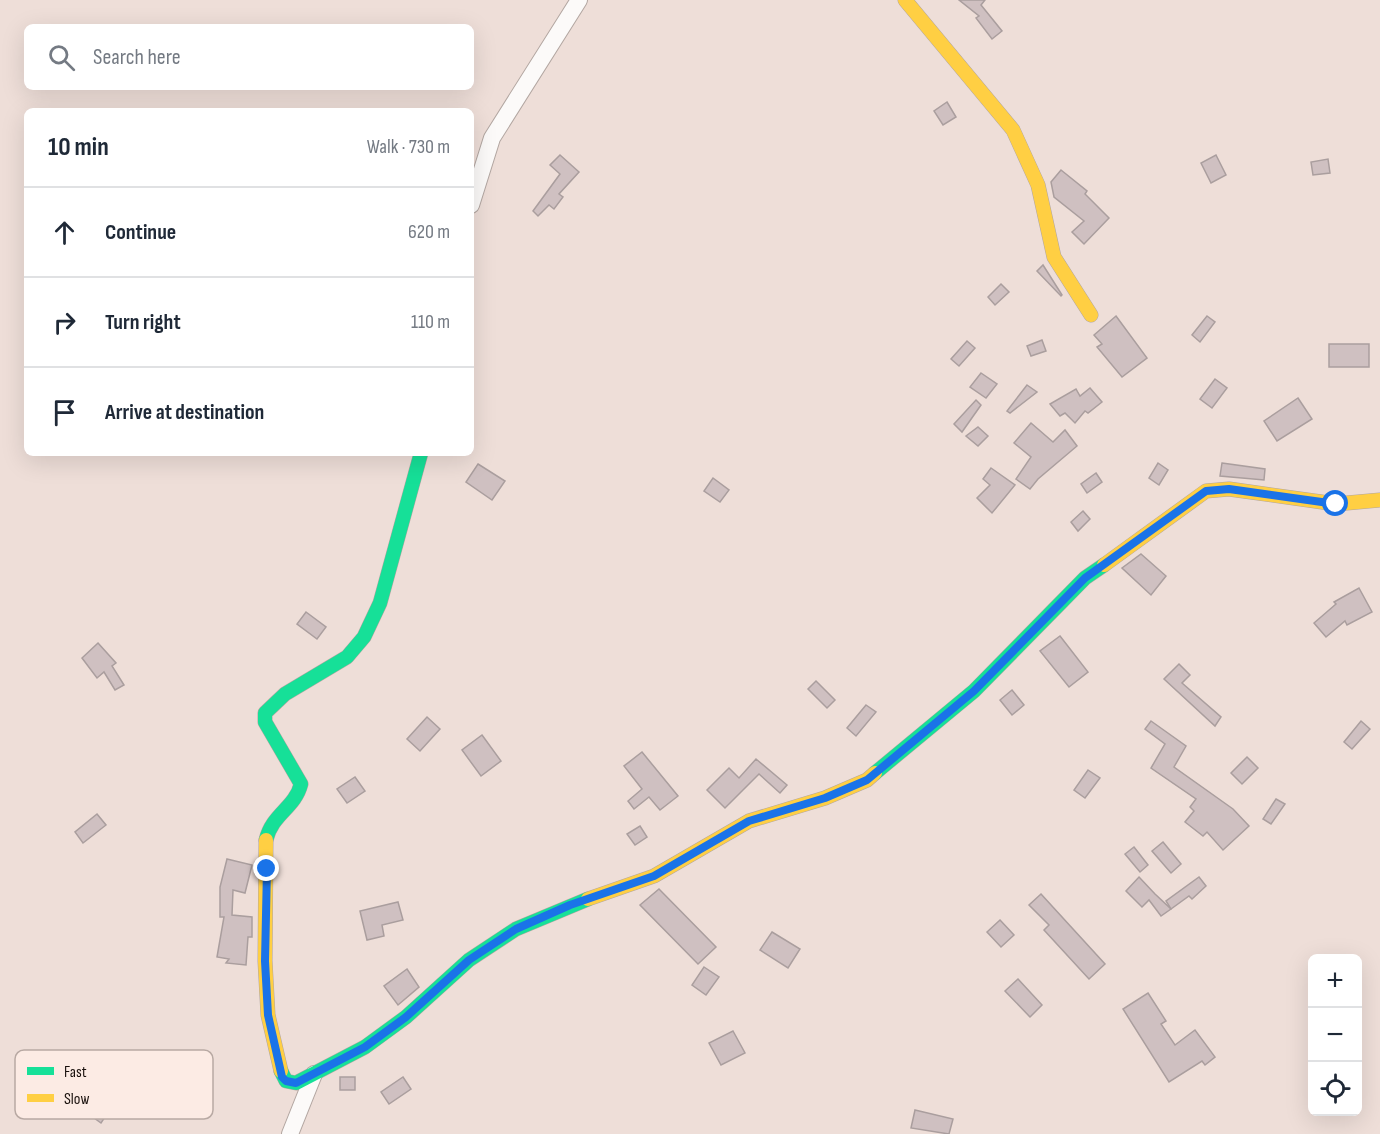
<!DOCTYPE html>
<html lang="en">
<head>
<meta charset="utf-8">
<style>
  :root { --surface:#fff; --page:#f6f6f7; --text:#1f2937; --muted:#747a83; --line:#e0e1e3 }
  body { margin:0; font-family:"Sofia Sans Condensed",sans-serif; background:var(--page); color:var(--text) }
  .controls { position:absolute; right:18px; bottom:18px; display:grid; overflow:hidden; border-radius:9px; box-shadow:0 6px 24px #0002 }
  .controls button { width:54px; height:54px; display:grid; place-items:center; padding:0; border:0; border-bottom:2px solid var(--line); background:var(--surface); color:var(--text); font:30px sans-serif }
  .stop { position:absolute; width:18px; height:18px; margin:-14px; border:4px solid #1a73e8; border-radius:50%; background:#fff }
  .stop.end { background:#1a73e8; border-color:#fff; box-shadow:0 2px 6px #0008 }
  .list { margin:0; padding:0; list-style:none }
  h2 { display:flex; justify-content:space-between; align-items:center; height:78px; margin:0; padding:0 24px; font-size:26px }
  h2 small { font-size:20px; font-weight:400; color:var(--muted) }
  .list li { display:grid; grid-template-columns:39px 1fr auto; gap:18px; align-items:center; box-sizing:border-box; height:90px; padding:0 24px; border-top:2px solid var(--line) }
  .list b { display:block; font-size:22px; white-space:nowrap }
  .list em { font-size:20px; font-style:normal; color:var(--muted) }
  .icon { flex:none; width:33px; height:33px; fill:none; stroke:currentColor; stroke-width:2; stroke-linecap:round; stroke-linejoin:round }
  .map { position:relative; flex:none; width:1380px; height:1134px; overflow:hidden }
  .search { position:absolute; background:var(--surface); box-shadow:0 6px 24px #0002; left:24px; top:24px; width:450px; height:66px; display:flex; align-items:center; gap:15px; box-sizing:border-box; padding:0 21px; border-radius:9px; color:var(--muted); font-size:22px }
  .panel { position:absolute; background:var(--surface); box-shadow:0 6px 24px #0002; left:24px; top:108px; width:450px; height:348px; border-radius:9px }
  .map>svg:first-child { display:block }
</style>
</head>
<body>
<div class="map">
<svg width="1380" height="1134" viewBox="0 0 1380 1134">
  <rect width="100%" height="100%" fill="#eeded8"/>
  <g fill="#cfc0c1" stroke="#aa9e9e" stroke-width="1.5">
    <path d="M959,0H985L981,5L1002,31L992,39L976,18L979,16Z"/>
    <path d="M947,102L956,117L943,125L934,111Z"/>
    <path d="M560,155L579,172L559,194L563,197L554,209L549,205L538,216L533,211L560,174L550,165Z"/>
    <path d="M1216,155L1226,175L1211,183L1201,163Z"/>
    <path d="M1328,159L1330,173L1313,175L1311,162Z"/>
    <path d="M1061,170L1087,191L1085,194L1109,218L1084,244L1072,232L1084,221L1054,197L1051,182Z"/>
    <path d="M1043,265L1062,295L1061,296L1037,271Z"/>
    <path d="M1001,284L1009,292L995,305L988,297Z"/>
    <path d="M1116,316L1147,358L1122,377L1097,347L1102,344L1094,335Z"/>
    <path d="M1207,316L1215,322L1200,342L1192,335Z"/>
    <path d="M1042,340L1046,351L1031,356L1027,346Z"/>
    <path d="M967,341L975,348L959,366L951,359Z"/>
    <rect x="1329" y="344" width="40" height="23"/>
    <path d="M981,373L997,384L986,398L970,387Z"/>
    <path d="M1215,379L1227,388L1212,408L1200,399Z"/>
    <path d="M1027,385L1037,392L1010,413L1007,411Z"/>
    <path d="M1090,388L1102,402L1088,413L1085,411L1075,423L1065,413L1060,416L1050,404L1076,389L1080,396Z"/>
    <path d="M1298,398L1312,419L1277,441L1264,421Z"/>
    <path d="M976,400L981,405L962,432L954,424Z"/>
    <path d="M1031,423L1053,442L1065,430L1077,446L1038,479L1030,489L1016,479L1031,457L1014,443Z"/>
    <path d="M978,427L988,436L978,446L966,436Z"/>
    <path d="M1158,463L1168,470L1159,485L1149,478Z"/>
    <path d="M1222,463L1265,469L1264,480L1220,476Z"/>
    <path d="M478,464L505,481L492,500L466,482Z"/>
    <path d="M991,468L1015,485L992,513L977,498L990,485L983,479Z"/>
    <path d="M1096,473L1102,482L1087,493L1081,484Z"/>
    <path d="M713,478L729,490L720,502L704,491Z"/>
    <path d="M1083,511L1090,519L1078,531L1071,522Z"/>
    <path d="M1141,554L1166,576L1151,595L1122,568Z"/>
    <path d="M1359,588L1372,612L1347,625L1345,621L1326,637L1314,623L1336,604L1334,602Z"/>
    <path d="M306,612L326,627L317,639L297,624Z"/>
    <path d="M1060,636L1088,672L1069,687L1040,651Z"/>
    <path d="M98,643L116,663L112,666L124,685L115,690L104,672L97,678L82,658Z"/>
    <path d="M1179,664L1190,675L1182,683L1221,717L1215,726L1164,679Z"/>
    <path d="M816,681L835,700L827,708L808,689Z"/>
    <path d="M1012,690L1024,705L1012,715L1000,700Z"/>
    <path d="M866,705L876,712L856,736L847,728Z"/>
    <path d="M427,717L440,729L420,751L407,739Z"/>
    <path d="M1151,721L1186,746L1174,767L1233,809L1249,826L1223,850L1207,832L1203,836L1185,822L1194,811L1190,807L1196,799L1151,768L1165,744L1145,729Z"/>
    <path d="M1361,721L1370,729L1352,749L1344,742Z"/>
    <path d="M482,735L501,761L481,776L462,750Z"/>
    <path d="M642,752L678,796L660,810L649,797L634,809L628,801L642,789L624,766Z"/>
    <path d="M1247,757L1258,768L1242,784L1231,773Z"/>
    <path d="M756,759L787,785L780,793L759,774L725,808L707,790L729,768L739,778Z"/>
    <path d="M1088,770L1100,778L1085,798L1074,790Z"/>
    <path d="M355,777L365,791L347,803L337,789Z"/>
    <path d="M1276,799L1285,804L1271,824L1263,819Z"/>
    <path d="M97,814L106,825L83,843L75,832Z"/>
    <path d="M640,826L647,837L635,845L627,834Z"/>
    <path d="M1163,842L1181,864L1171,873L1152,851Z"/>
    <path d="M1134,847L1148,865L1140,872L1125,854Z"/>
    <path d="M227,859L252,865L245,893L233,890L232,915L252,917V937H248L246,965L226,963L229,959L217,957L224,917H220V887Z"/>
    <path d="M1139,877L1155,894L1171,909L1161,916L1149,900L1142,907L1126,891Z"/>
    <path d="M1199,877L1206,886L1192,899L1189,896L1171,909L1166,901Z"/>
    <path d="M659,889L716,947L698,964L640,905Z"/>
    <path d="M1041,894L1105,964L1089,979L1044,930L1049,925L1029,905Z"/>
    <path d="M398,902L403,920L382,925L384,936L367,940L360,911Z"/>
    <path d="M1000,920L1014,935L1001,947L987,932Z"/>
    <path d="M772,932L800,949L788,968L760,950Z"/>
    <path d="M704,967L719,977L706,995L692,985Z"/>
    <path d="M407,969L419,987L398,1005L384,986Z"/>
    <path d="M1018,979L1042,1005L1030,1017L1005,991Z"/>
    <path d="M1148,993L1166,1021L1161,1024L1175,1045L1195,1030L1215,1057L1205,1065L1202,1061L1169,1082L1123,1009Z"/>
    <path d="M733,1031L745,1053L721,1065L709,1043Z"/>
    <rect x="340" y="1077" width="15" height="13"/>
    <path d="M403,1077L411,1089L389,1104L381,1092Z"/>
    <path d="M116,1085L123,1092L108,1106L111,1108L101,1123L79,1107L89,1093L100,1100Z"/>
    <path d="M915,1110L953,1119L949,1134L911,1128Z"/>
  </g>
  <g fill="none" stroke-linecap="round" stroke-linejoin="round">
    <defs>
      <g id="street">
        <path d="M471,205L492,138L579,0"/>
        <path d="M290,1134L314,1074"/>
      </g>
      <g id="fast">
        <path d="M875,773L974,691L1085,578L1104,565"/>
        <path d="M266,840C272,814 295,808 301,784L265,722V713L285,694L347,657L364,637L380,603L421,453"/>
        <path d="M281,1071L286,1081L296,1083L365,1047L406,1017L469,960L516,929L588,899"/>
      </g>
      <g id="slow">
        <path d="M905,0L1013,130L1038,185L1054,257L1091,315"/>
        <path d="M1104,565L1206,491L1229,489L1336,504L1380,500"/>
        <path d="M266,840L265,961L268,1015L281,1071"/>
        <path d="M588,899L654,876L749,821L825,798L867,780L875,773"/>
      </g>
    </defs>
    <use href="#street" stroke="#b2a6a1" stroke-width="18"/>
    <use href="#fast" stroke="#b2a6a1" stroke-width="15"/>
    <use href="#slow" stroke="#b2a6a1" stroke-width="15"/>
    <use href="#street" stroke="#fcfaf9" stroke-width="16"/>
    <use href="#fast" stroke="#16e098" stroke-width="14"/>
    <use href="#slow" stroke="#ffcf43" stroke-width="14"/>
  </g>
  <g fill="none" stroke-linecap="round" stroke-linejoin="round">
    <path stroke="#1a73e8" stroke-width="8" d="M267,869L265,961L268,1015L282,1077L286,1081L296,1083L365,1047L406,1017L469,960L516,929L570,905L654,876L749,821L825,798L867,780L974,691L1085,578L1206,491L1229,489L1336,504"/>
  </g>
  <rect x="15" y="1050" width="198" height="69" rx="9" fill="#fcebe4" stroke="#b8a9a3" stroke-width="1.5"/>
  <rect x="27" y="1067" width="27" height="8" fill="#16e098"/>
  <rect x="27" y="1094" width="27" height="8" fill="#ffcf43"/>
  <g font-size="16" fill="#180f0b">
    <text x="64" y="1077">Fast</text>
    <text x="64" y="1104">Slow</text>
  </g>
</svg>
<div class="controls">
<button>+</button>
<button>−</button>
<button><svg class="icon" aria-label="locate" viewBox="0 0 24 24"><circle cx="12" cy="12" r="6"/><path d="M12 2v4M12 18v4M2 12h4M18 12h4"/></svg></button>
</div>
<div class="stop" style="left:1336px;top:504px"></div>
<div class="stop end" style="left:267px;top:869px"></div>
<div class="search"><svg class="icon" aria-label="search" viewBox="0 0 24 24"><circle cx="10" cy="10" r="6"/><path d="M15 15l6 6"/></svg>Search here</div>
<section class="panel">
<h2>10 min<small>Walk · 730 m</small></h2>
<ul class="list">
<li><svg class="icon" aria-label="ahead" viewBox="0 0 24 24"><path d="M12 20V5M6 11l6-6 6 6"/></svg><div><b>Continue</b></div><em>620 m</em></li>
<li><svg class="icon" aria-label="right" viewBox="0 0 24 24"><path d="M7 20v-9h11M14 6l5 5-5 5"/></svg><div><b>Turn right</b></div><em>110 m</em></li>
<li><svg class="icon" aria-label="arrive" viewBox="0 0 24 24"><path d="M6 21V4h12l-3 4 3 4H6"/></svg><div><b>Arrive at destination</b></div></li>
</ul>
</section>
</div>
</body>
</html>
